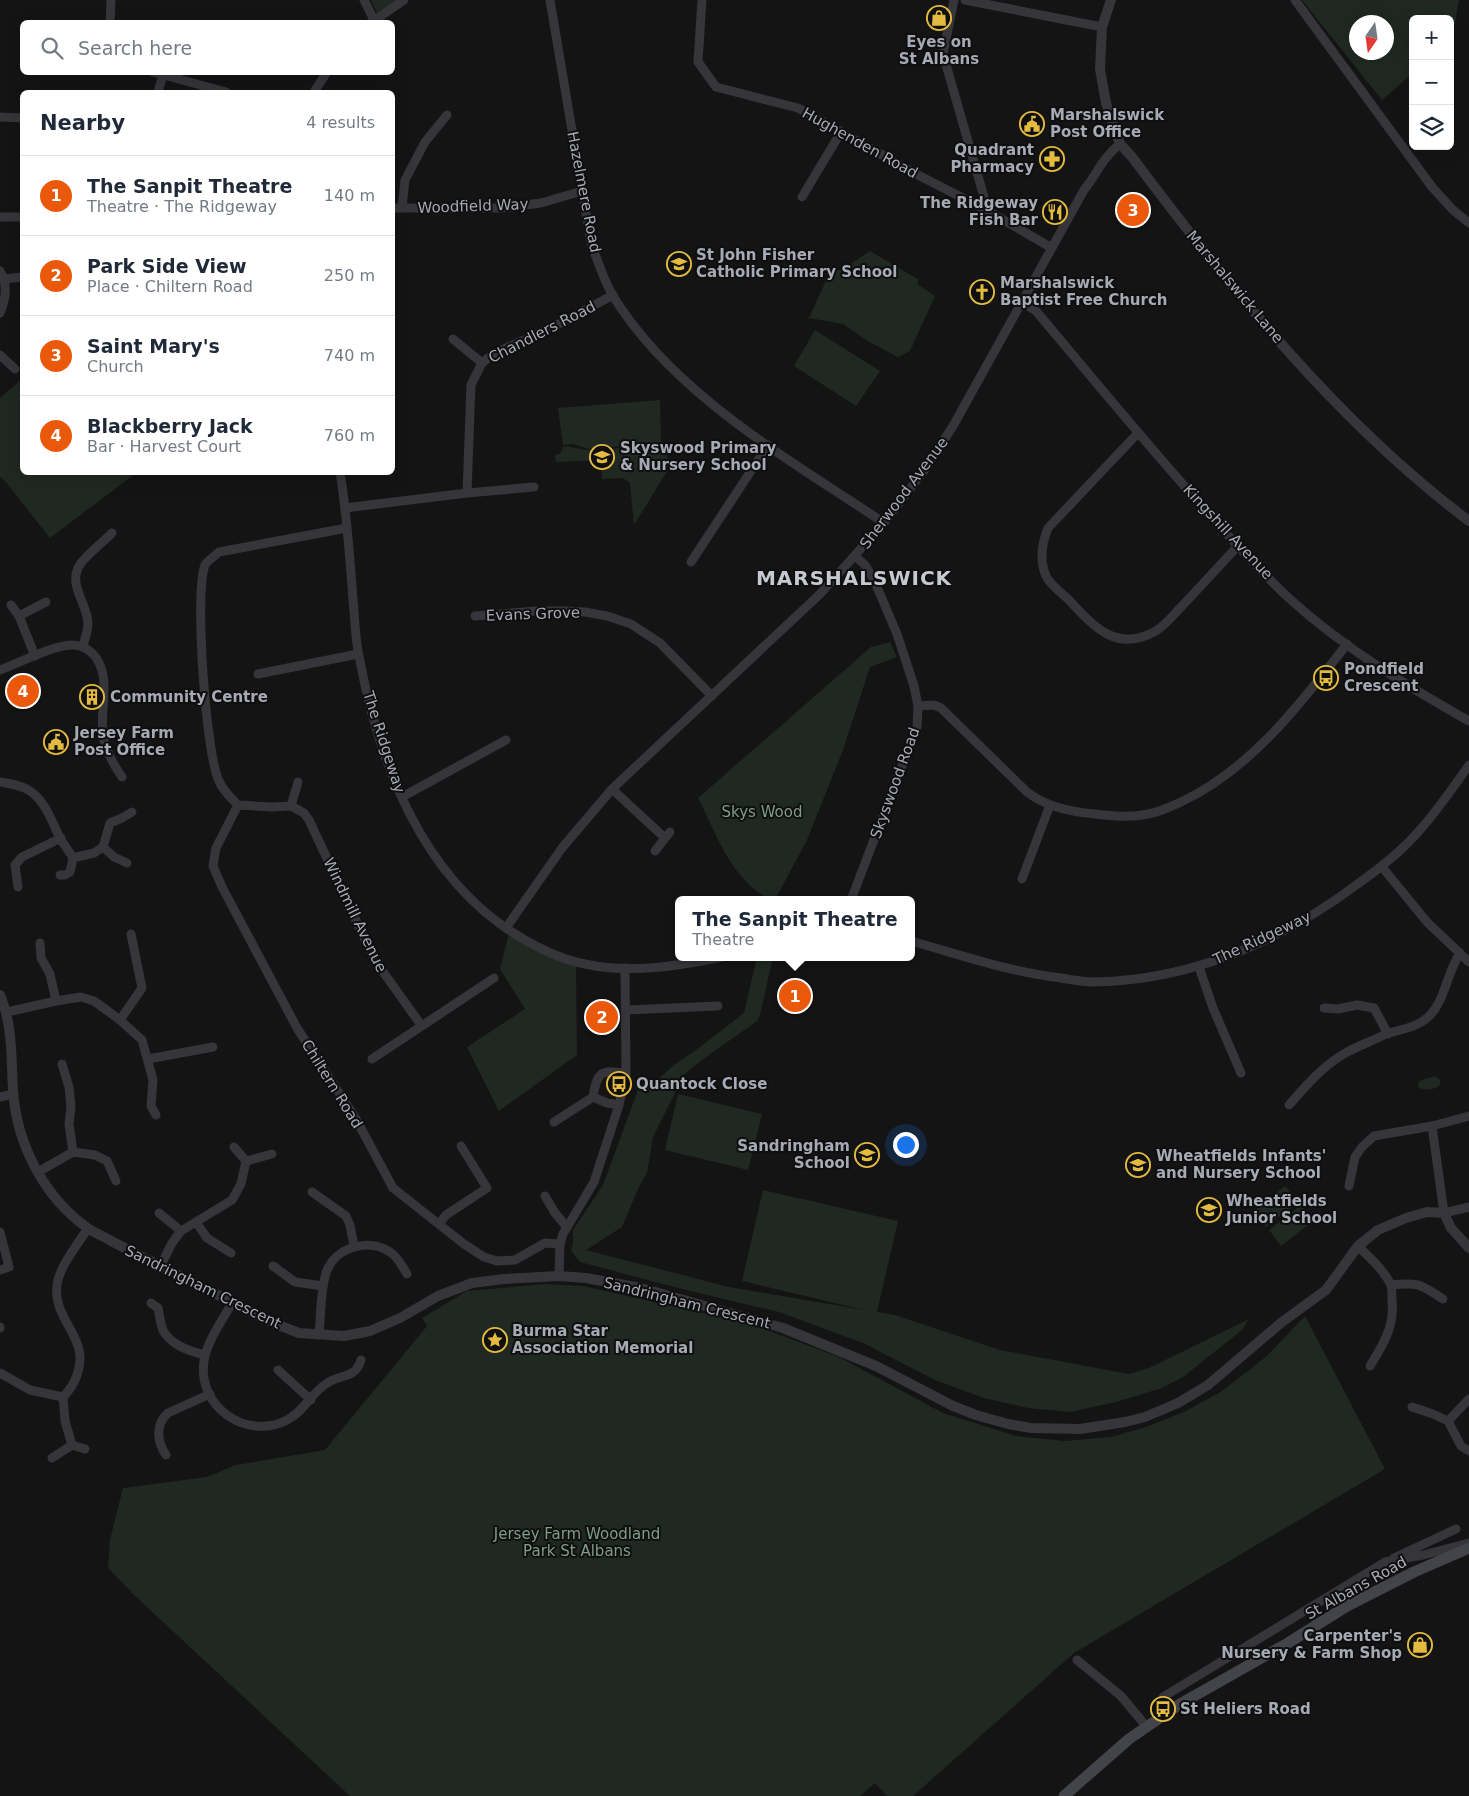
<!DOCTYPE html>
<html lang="en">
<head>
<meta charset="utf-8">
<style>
  :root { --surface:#fff; --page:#f2f2f3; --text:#1f2937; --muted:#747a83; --line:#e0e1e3; --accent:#ea580c }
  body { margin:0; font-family:"DejaVu Sans",sans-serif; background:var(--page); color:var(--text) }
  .controls { position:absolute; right:15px; top:15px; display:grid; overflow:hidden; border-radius:8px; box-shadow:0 5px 20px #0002 }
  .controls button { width:45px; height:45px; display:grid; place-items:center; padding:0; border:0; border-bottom:1px solid var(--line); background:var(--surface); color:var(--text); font:25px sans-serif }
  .compass { position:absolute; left:1349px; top:15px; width:45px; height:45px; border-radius:50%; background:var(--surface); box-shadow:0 5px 20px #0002; rotate:193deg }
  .you { position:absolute; left:905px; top:1144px; width:18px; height:18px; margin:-12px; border:4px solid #fff; border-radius:50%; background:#1a73e8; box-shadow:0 0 0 8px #1a73e833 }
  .badge { display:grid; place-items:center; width:32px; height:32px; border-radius:50%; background:var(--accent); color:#fff; font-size:16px; font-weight:700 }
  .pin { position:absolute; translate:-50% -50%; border:2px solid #fff; box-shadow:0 1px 5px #0006 }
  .popup { position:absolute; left:675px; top:896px; width:240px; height:65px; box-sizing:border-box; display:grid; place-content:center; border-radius:8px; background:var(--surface); filter:drop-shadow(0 1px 4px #0005); font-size:16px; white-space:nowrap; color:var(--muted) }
  .popup b { font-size:19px; color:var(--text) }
  .popup::after { content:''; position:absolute; left:50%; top:100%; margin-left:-10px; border:10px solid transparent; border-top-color:var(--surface) }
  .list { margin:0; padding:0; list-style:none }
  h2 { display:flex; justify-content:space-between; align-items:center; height:65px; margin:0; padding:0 20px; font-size:21px }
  h2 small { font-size:16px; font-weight:400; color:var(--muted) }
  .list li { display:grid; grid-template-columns:32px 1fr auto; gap:15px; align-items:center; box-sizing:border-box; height:80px; padding:0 20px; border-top:1px solid var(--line) }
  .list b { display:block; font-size:19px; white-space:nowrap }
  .list p { margin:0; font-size:16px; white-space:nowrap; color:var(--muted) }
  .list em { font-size:16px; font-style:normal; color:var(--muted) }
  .icon { flex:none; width:28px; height:28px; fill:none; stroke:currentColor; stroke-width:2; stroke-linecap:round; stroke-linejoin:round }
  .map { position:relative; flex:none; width:1469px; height:1796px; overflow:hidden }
  .search { position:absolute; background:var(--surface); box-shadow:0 5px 20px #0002; left:20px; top:20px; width:375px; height:55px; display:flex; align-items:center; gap:12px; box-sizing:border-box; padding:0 18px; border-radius:8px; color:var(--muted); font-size:19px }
  .panel { position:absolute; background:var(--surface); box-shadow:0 5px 20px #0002; left:20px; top:90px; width:375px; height:385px; border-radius:8px }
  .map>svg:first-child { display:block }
</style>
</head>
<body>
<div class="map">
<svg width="1469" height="1796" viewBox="0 0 1469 1796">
  <rect width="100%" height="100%" fill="#141415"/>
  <g fill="#202822" fill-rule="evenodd">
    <path d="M371,0H398L377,13Z"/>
    <path d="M1302,0H1459L1452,39L1450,41V19H1413V73L1382,100ZM1356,22H1386V52H1356Z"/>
    <path d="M870,251L919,280L917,284L935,296L910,351L898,357L869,342L843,324L809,318L829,274L846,267Z"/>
    <path d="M815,330L880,371L856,406L794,366Z"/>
    <path d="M22,379V472H131L132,476L50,538L5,481L0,477V398Z"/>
    <path d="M660,400L661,443L589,449L573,444L563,445L558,408Z"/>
    <path d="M666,443L669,468L634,525L630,483L623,478L602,479L601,460L556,462L555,455L560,454L564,446L593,451Z"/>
    <path d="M890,642L897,657L870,667L843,750L807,840L775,900C768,900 764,896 758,892C726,867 716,833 698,798L871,647Z"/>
    <path d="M509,933L576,966L577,1055L499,1111L467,1047L525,1009L500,969Z"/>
    <path d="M757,957H773L760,1015L757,1021C730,1041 701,1058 677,1081L676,1091L653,1137L647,1173L639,1187L622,1227L586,1250L729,1287L864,1310L742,1281L763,1190L898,1221L877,1312L895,1315L1000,1350L1129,1374L1149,1368L1249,1319L1242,1330L1183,1377L1162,1388L1116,1402L1070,1412L1028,1408L984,1398L935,1380L863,1343L779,1312L686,1290L580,1262L571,1251L573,1243V1230L603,1185L638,1090L656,1081L675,1064L696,1050L744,1013Z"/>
    <path d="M1435,1076L1440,1080V1085C1435,1090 1424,1091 1418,1087L1419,1081Z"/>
    <path d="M678,1094L762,1114L748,1170L665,1150Z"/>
    <path d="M1285,1186L1298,1202L1266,1227L1253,1211Z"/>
    <path d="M1301,1205L1313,1221L1281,1246L1269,1230Z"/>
    <path d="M545,1284L584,1286L751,1324L839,1357L943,1413L1016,1436L1064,1441L1111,1437L1146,1427L1186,1411L1222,1391L1267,1356L1305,1316L1385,1469L1074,1653L913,1796H887L875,1783L860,1796H350L133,1594L108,1568L110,1540L123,1488L207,1477L236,1465L325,1450L427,1326L422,1318L467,1291Z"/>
  </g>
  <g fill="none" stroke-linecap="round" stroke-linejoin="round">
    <g stroke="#35353a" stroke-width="9">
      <path d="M364,0L374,20"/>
      <path d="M550,0L591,243C598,261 603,279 613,296C674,395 789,459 884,523"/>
      <path d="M702,0L698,62L716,87L798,108L920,176L988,211L1052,248"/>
      <path d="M954,0L943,54L988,211"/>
      <path d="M965,0L1102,27"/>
      <path d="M1295,0L1432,187L1453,210L1469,223"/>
      <path d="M110,22L111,0"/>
      <path d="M372,22L404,0"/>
      <path d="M153,72L226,92"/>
      <path d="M158,92L163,75"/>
      <path d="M314,92L327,72"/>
      <path d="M0,117L22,118"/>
      <path d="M802,197L841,132"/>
      <path d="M392,208H501L541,203L582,191"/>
      <path d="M402,208L405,180L425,142L447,115"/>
      <path d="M0,217H22"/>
      <path d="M0,271C8,284 6,299 0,313"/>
      <path d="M5,279L22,277"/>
      <path d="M1023,303L1036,311C1084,368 1131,425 1180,481C1216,522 1251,563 1291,600C1344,648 1407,686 1469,721"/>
      <path d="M453,339L482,363"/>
      <path d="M0,355L15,369"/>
      <path d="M1138,433L1048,528C1042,543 1039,560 1046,576C1050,585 1063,594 1070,601C1094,627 1116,652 1154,632C1165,626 1174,614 1182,606C1201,586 1219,566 1237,547"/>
      <path d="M340,472C347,515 350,557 353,600C355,619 355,638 359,656C379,765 424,883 525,940C544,951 563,960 585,964C631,974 677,966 723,957"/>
      <path d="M467,493L471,385L482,363L493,354L563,322L613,295"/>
      <path d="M345,508L467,493L534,487"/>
      <path d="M347,528L219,552C215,556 207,561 205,565C194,592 206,755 219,781C223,791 231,798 238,805L272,807L291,806L304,813L309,820L374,959L421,1025"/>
      <path d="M691,562L768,445"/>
      <path d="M11,605L19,616"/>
      <path d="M475,616L537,611H564L585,612L607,616L631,624L660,643L712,696"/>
      <path d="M83,646C85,639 88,630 88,623C87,602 66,583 81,563C90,552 102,543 112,533"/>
      <path d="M35,656L19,616L46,602"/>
      <path d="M0,670C19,663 53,645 73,645C81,645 87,648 93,654C113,675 99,710 103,736C106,752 113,764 122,777"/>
      <path d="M258,674L358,654"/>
      <path d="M918,706L934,705L941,708L1027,792C1046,807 1071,812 1095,814C1112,816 1130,818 1148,814C1160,812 1172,806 1183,801C1252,768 1301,703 1347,644"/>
      <path d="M0,782C11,784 21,785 30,791C46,802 52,822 60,838C64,845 69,851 73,858L70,872L65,875H60"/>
      <path d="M612,789L665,838"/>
      <path d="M402,797L506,740"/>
      <path d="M238,805L216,848L213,866L222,887L297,1028L356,1119L393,1188L464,1244L484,1257L497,1261L515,1260L545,1243L560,1244"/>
      <path d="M291,806L298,782"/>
      <path d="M103,847L114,857L127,863"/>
      <path d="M655,851L670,832"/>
      <path d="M73,858L94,853L103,847L110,823L122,818L132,812"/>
      <path d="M1382,867L1427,922L1469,962"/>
      <path d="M1022,879L1050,805"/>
      <path d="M18,887L15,865L22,857L61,838"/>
      <path d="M851,900L917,727L918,706L914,686L897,634L874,580L865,565L855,556"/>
      <path d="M506,928L562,848L612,789L820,594L884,523L926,468L953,426L1084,190C1097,174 1102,158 1120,144"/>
      <path d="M911,941C961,955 1009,972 1061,978C1072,980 1084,982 1095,982C1192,980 1282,941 1359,883C1380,868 1402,851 1419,831C1437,811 1453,788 1469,765"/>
      <path d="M40,943L41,958L50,974L56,1001"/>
      <path d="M1199,967L1213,1008L1241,1073"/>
      <path d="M1324,1008L1338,1009L1357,1005L1374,1008L1388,1034"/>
      <path d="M626,1010L718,1006"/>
      <path d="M7,1012L56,1001L81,997L94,1001L120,1020L142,1040L153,1080L151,1106L156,1115"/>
      <path d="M120,1020L142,988L131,934"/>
      <path d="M148,1059L213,1047"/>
      <path d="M372,1059L494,978"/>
      <path d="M62,1064L69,1087L71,1107L69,1124L73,1152"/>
      <path d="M0,1097L13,1094"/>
      <path d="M619,1105L607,1103L593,1097C597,1073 600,1068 626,1074"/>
      <path d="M1289,1105C1305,1087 1321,1068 1342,1055C1355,1047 1370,1042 1384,1035C1399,1029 1414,1029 1427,1018C1444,1005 1447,972 1460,953"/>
      <path d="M554,1122L593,1097"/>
      <path d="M1432,1126L1444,1213L1469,1207"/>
      <path d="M246,1161L272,1154"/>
      <path d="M38,1172L73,1152L95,1155L107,1161L116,1181"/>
      <path d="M1349,1186L1355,1157L1362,1147L1374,1136L1432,1126L1469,1116"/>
      <path d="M312,1192L346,1216L350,1225L354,1246"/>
      <path d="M545,1196L555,1213L566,1226"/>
      <path d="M159,1213L181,1231"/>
      <path d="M196,1222L207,1238L231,1253"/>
      <path d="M439,1224L446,1215L487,1188L461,1146"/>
      <path d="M0,1232L9,1267L0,1270"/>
      <path d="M1358,1246C1369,1257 1384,1270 1391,1285C1392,1289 1392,1296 1392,1300C1395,1326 1383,1345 1370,1366"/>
      <path d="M273,1266L295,1282L323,1286"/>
      <path d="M160,1267L172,1243L181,1231L232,1200L241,1184L246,1161L234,1147"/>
      <path d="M559,1276L560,1244L563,1234L594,1182L619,1105L626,1074L625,968"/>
      <path d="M1391,1285C1419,1282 1420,1284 1443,1299"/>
      <path d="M151,1303L158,1308C160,1315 160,1326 164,1332C172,1345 191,1352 205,1355"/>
      <path d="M232,1303C222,1321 207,1341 204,1361C197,1407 247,1441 287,1420C304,1412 311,1393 326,1384C340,1373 355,1380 361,1360"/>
      <path d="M0,1327V1328"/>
      <path d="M319,1335C321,1315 320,1293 326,1273C334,1248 368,1237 390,1252C398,1257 402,1266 407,1274"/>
      <path d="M278,1370L311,1400"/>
      <path d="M0,1373L30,1390L63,1397"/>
      <path d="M1469,1399L1448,1421L1461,1446L1469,1451"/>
      <path d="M1412,1407L1433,1414L1448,1421"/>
      <path d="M72,1445L65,1421L63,1397C70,1390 74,1384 77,1375C91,1337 52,1321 57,1285C59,1267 78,1244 88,1228"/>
      <path d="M166,1455C157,1442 155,1424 168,1413L210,1394"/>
      <path d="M52,1458L72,1445L85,1449"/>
      <path d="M1394,1558L1456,1529"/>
      <path d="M1077,1660L1121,1696L1146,1726"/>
      <path d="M1163,1697L1385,1562L1423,1555L1469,1543"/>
    </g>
    <g stroke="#35353a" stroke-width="10">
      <path d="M1111,0L1102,27L1100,69L1106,103L1115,130L1120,144L1132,157C1231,289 1336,421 1469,521"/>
      <path d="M0,995C13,1026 11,1057 13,1089C16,1143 44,1198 89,1229C97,1234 105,1237 113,1242L273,1323L299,1333L344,1336L370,1331L400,1318L438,1296L472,1283L504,1279L559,1276L586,1278L641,1288L783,1328L876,1366L953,1406L976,1415L1008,1424L1031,1428L1080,1429L1125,1422L1145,1417L1178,1403L1208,1385L1282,1322L1326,1290L1358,1246L1378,1230L1406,1218L1427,1212L1444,1213L1451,1228L1469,1248"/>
    </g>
    <path stroke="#43444a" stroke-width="11" d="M1064,1796L1129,1739L1180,1704L1288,1643L1347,1606L1414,1572L1469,1548"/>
  </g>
  <defs>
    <symbol id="shop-ring" viewBox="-11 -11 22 22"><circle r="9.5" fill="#0f0f10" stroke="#e3bb3e" stroke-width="1.5"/><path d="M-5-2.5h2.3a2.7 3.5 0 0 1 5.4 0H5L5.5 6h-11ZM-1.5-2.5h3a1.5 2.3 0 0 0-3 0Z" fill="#e3bb3e"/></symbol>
    <symbol id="civic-ring" viewBox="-11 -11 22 22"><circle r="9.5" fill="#0f0f10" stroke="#e3bb3e" stroke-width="1.5"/><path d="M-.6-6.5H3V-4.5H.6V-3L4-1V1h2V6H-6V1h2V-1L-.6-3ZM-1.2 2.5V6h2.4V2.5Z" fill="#e3bb3e"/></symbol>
    <symbol id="pharmacy-ring" viewBox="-11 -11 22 22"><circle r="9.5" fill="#0f0f10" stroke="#e3bb3e" stroke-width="1.5"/><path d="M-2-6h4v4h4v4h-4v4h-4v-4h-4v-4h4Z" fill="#e3bb3e"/></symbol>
    <symbol id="restaurant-ring" viewBox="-11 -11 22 22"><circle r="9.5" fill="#0f0f10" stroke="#e3bb3e" stroke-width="1.5"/><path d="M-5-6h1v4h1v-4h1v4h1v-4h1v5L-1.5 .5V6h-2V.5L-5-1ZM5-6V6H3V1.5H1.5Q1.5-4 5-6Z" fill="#e3bb3e"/></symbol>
    <symbol id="school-ring" viewBox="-11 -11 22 22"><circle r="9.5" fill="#0f0f10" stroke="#e3bb3e" stroke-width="1.5"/><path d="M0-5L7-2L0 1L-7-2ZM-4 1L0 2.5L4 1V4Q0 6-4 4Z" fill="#e3bb3e"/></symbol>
    <symbol id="church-ring" viewBox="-11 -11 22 22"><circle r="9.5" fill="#0f0f10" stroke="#e3bb3e" stroke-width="1.5"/><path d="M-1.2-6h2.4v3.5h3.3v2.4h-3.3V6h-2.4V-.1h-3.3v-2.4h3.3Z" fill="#e3bb3e"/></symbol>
    <symbol id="bus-ring" viewBox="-11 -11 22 22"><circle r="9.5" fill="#0f0f10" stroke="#e3bb3e" stroke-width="1.5"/><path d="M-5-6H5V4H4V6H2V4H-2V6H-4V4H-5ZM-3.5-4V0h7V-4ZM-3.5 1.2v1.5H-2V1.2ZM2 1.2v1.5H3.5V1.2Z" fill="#e3bb3e"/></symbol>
    <symbol id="building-ring" viewBox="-11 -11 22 22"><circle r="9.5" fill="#0f0f10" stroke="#e3bb3e" stroke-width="1.5"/><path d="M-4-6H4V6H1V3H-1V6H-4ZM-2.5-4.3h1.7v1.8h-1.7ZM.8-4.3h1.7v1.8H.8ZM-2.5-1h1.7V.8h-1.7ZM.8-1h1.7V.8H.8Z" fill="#e3bb3e"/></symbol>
    <symbol id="sight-ring" viewBox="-11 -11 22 22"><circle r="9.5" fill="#0f0f10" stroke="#e3bb3e" stroke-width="1.5"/><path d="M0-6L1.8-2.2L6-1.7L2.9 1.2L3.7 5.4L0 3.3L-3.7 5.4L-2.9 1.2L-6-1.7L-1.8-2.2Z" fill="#e3bb3e"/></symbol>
  </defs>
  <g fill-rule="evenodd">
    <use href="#shop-ring" x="925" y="4" width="28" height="28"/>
    <use href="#civic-ring" x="1018" y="110" width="28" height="28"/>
    <use href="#pharmacy-ring" x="1038" y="145" width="28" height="28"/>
    <use href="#restaurant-ring" x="1041" y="198" width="28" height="28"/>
    <use href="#school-ring" x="665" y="250" width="28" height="28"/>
    <use href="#church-ring" x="968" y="278" width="28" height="28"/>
    <use href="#school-ring" x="588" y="443" width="28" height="28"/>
    <use href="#bus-ring" x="1312" y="664" width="28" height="28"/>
    <use href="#building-ring" x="78" y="683" width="28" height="28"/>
    <use href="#civic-ring" x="42" y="728" width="28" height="28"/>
    <use href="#bus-ring" x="605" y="1070" width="28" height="28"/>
    <use href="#school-ring" x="853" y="1141" width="28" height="28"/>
    <use href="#school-ring" x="1124" y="1151" width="28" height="28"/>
    <use href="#school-ring" x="1195" y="1196" width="28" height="28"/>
    <use href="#sight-ring" x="481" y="1326" width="28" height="28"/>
    <use href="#shop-ring" x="1406" y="1631" width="28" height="28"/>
    <use href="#bus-ring" x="1149" y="1695" width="28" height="28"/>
  </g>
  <g text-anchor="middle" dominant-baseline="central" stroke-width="4" stroke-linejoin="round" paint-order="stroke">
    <g font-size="15" font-weight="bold" fill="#a7aab5" stroke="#0f0f10" text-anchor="start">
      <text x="939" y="42" text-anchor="middle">Eyes on<tspan x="939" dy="17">St Albans</tspan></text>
      <text x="1050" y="115">Marshalswick<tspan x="1050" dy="17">Post Office</tspan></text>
      <text x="1034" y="150" text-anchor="end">Quadrant<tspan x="1034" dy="17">Pharmacy</tspan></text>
      <text x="1038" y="203" text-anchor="end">The Ridgeway<tspan x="1038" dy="17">Fish Bar</tspan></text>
      <text x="696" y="255">St John Fisher<tspan x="696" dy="17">Catholic Primary School</tspan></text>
      <text x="1000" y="283">Marshalswick<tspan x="1000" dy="17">Baptist Free Church</tspan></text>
      <text x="620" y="448">Skyswood Primary<tspan x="620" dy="17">&amp; Nursery School</tspan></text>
      <text x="1344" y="669">Pondfield<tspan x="1344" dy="17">Crescent</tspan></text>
      <text x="110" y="697">Community Centre</text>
      <text x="74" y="733">Jersey Farm<tspan x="74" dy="17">Post Office</tspan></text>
      <text x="636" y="1084">Quantock Close</text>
      <text x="850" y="1146" text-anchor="end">Sandringham<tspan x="850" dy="17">School</tspan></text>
      <text x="1156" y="1156">Wheatfields Infants'<tspan x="1156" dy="17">and Nursery School</tspan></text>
      <text x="1226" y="1201">Wheatfields<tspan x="1226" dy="17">Junior School</tspan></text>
      <text x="512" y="1331">Burma Star<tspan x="512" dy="17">Association Memorial</tspan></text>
      <text x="1402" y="1636" text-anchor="end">Carpenter's<tspan x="1402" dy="17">Nursery &amp; Farm Shop</tspan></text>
      <text x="1180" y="1709">St Heliers Road</text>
    </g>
    <g font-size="15" fill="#a7aab5" stroke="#0f0f10">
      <text transform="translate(860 143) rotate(29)">Hughenden Road</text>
      <text transform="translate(584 192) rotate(79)">Hazelmere Road</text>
      <text transform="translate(473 206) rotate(-2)">Woodfield Way</text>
      <text transform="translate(1235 287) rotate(50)">Marshalswick Lane</text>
      <text transform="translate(542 332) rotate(-27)">Chandlers Road</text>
      <text transform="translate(904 493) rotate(-53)">Sherwood Avenue</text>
      <text transform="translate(1228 532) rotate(47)">Kingshill Avenue</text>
      <text transform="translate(533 614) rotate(-2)">Evans Grove</text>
      <text transform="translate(384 742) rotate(72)">The Ridgeway</text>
      <text transform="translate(895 783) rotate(-70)">Skyswood Road</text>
      <text transform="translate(355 915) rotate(64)">Windmill Avenue</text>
      <text transform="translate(1262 938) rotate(-25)">The Ridgeway</text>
      <text transform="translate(332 1084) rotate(58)">Chiltern Road</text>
      <text transform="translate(203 1287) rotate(26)">Sandringham Crescent</text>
      <text transform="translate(687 1303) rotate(14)">Sandringham Crescent</text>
      <text transform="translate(1356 1588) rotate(-29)">St Albans Road</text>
    </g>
    <g font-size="15" fill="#7f9e84" stroke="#0f0f10">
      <text x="762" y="812">Skys Wood</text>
      <text x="577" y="1534">Jersey Farm Woodland<tspan x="577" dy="17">Park St Albans</tspan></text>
    </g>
    <g font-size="20" font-weight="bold" letter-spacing="1" fill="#c7c9d1" stroke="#0f0f10">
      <text x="854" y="578">MARSHALSWICK</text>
    </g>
  </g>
</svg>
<div class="controls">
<button>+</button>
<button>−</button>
<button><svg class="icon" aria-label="layers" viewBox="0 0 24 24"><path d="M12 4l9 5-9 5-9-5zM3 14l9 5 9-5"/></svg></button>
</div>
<svg class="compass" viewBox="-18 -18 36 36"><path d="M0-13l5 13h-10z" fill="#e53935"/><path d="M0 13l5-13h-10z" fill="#747a83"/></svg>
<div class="you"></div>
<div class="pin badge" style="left:795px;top:996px">1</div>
<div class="popup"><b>The Sanpit Theatre</b>Theatre</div>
<div class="pin badge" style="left:602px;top:1017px">2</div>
<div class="pin badge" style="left:1133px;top:210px">3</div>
<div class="pin badge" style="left:23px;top:691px">4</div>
<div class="search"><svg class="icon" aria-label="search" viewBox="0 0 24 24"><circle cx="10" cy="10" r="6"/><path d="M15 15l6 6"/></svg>Search here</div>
<section class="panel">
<h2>Nearby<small>4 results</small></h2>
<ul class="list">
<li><span class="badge">1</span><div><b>The Sanpit Theatre</b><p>Theatre · The Ridgeway</p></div><em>140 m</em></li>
<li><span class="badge">2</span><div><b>Park Side View</b><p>Place · Chiltern Road</p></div><em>250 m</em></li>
<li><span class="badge">3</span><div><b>Saint Mary's</b><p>Church</p></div><em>740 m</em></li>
<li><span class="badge">4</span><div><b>Blackberry Jack</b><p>Bar · Harvest Court</p></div><em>760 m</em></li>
</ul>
</section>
</div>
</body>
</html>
